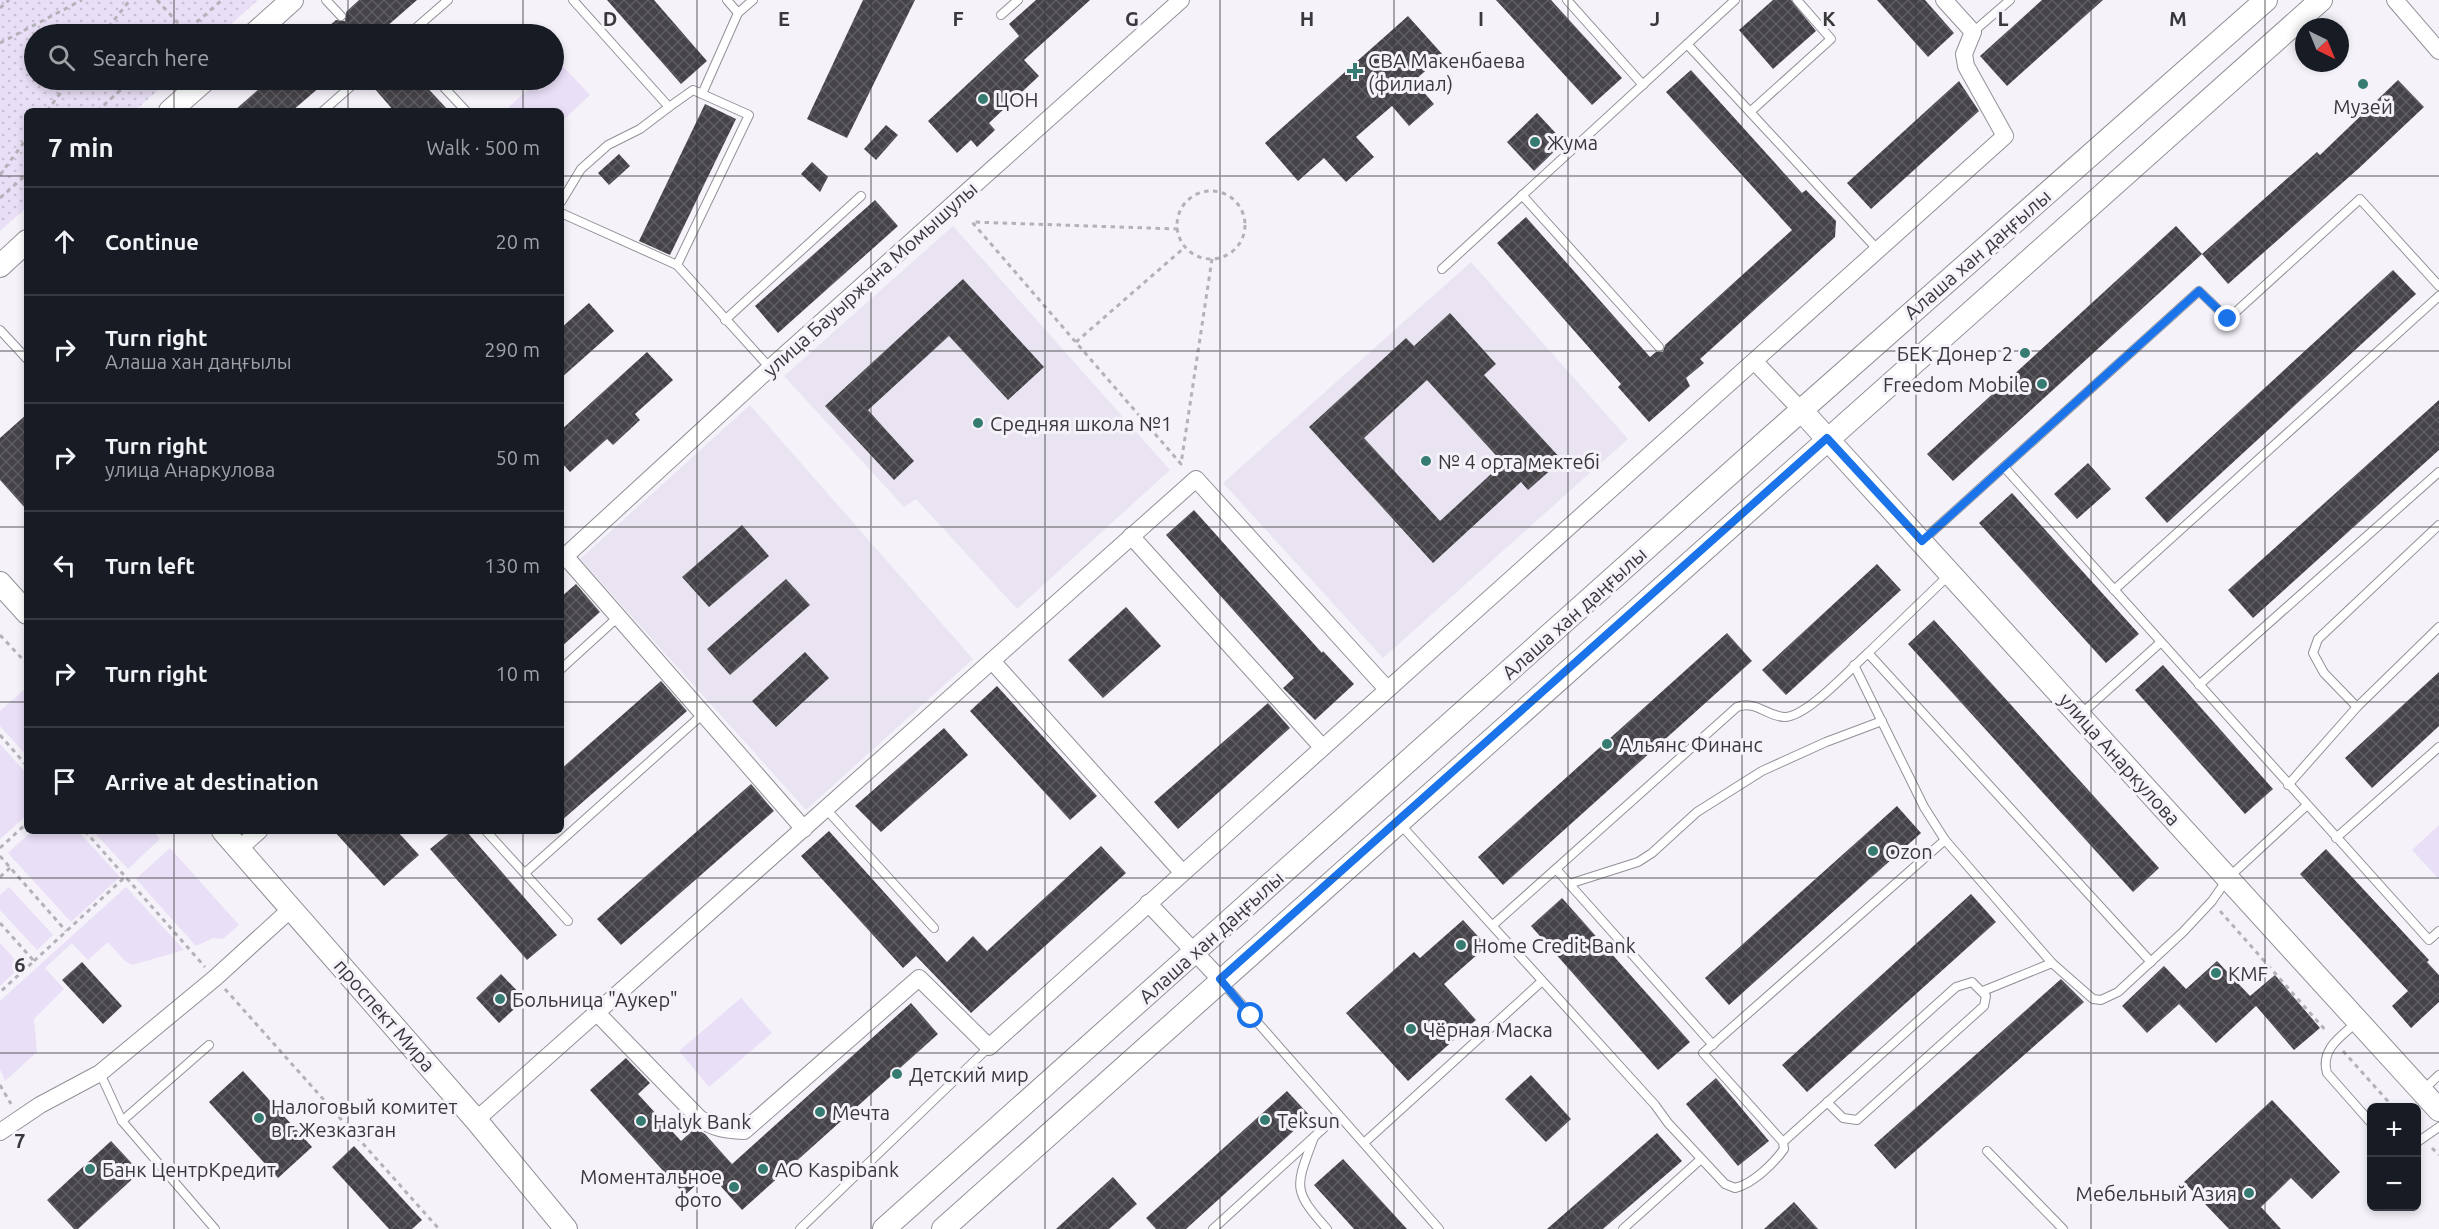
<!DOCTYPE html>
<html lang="en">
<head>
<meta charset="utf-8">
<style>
  :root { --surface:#171b24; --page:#242831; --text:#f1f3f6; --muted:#9ea1a6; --line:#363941 }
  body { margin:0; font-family:Ubuntu,sans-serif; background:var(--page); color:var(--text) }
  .controls { position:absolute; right:18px; bottom:18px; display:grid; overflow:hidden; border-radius:9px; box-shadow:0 3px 9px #0003 }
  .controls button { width:54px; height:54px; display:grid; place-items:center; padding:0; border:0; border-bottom:2px solid var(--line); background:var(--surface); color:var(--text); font:30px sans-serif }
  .compass { position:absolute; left:2295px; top:18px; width:54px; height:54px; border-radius:50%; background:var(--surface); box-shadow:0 3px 9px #0003; rotate:137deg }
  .stop { position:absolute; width:18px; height:18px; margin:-14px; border:4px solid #1a73e8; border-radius:50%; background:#fff }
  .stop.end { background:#1a73e8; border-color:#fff; box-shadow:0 2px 6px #0008 }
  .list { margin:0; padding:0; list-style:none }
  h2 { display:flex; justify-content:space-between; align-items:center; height:78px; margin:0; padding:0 24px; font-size:26px }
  h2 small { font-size:20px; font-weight:400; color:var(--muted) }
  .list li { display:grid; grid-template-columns:39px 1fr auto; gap:18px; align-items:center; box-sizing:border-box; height:108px; padding:0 24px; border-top:2px solid var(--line) }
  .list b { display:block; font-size:22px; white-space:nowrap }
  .list p { margin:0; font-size:20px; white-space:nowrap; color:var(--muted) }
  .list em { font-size:20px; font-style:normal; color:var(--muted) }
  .icon { flex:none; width:33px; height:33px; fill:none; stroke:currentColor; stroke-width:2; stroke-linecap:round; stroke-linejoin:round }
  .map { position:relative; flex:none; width:2439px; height:1229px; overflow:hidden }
  .search { position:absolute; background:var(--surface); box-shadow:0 3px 9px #0003; left:24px; top:24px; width:540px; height:66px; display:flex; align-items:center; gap:15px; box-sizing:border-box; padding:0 21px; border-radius:33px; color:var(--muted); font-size:22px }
  .panel { position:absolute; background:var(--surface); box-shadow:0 3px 9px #0003; left:24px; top:108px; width:540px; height:726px; border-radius:9px }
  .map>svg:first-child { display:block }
</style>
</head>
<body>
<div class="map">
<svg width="2439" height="1229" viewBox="0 0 2439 1229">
  <defs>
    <pattern id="park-dots" width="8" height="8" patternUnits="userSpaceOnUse" patternTransform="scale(1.5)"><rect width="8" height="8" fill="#e9dff7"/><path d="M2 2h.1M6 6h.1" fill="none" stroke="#c9c0d5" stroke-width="1.8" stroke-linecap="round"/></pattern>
    <pattern id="building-cross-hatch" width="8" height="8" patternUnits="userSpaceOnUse" patternTransform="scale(1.5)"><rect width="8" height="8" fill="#454348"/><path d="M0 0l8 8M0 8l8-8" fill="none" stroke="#5e5d61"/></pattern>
  </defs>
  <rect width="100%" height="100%" fill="#f5f2fa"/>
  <g fill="#eae4f2">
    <path d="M953,226L1170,470L1017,609L916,499L904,507L784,376Z"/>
    <path d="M1471,262L1628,439L1383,658L1223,483Z"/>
    <path d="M750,405L973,659L806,810L580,559Z"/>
  </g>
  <g fill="#e9dff7">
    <path d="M558,61L590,95L561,122V111H513L509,107L538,80H554V65Z"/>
    <path d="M27,687V756L0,726V711Z"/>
    <path d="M0,744L27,774V815L0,839Z"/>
    <path d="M2439,825V879L2412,850Z"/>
    <path d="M32,831H78L120,877L71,922L8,853Z"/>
    <path d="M93,831H153L160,839L128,869Z"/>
    <path d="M170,848L239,925L223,939L213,938L196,946L136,879Z"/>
    <path d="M9,887L53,935L37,950L0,910V895Z"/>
    <path d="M126,887L184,950L132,965L125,961L108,942L88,960L72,943L45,968L64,989L34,1019L37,1052L5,1081L0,1069V1001Z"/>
    <path d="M0,943L21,966L0,986Z"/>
    <path d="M741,998L772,1033L709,1087L679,1051Z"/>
  </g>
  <path fill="url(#park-dots)" d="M0,0H258L220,34H34V80H170L134,111H27V207L0,231Z"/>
  <g fill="url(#building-cross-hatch)" fill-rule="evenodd">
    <path d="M359,0H417L378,34H320L336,20L345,21L346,12Z"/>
    <path d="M607,0H654L707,61L681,84Z"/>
    <path d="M863,0H915L847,138L807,119Z"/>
    <path d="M1036,0H1090L1024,60L1039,76L989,123L995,130L977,147L971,140L957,153L928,121L1019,36L1009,24Z"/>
    <path d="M1496,0H1551L1622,78L1592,105Z"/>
    <path d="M1773,0H1791L1816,31L1773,69L1739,30Z"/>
    <path d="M1877,0H1925L1954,33L1928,57Z"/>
    <path d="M2042,0H2103L2007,86L1980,56Z"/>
    <path d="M1408,16L1443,55L1414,81L1434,104L1409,126L1392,106L1356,137L1374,157L1346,182L1324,158L1298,181L1265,143Z"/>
    <path d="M1691,70L1802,193L1806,190L1836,221L1835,237L1700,359L1704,363L1686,378L1690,386L1649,422L1618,387L1621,384L1497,243L1526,217L1650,357L1656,352H1663L1665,345L1792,230L1666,92Z"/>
    <path d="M269,80H328L292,111H234Z"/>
    <path d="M383,80H420L449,111H394L374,88Z"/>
    <path d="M2398,80L2424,107L2358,169L2228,284L2202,254L2317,152L2320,155Z"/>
    <path d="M1959,81L1979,111L1871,209L1847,183Z"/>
    <path d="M705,104L736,119L670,255L639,241Z"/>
    <path d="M1537,113L1564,142L1534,171L1507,142Z"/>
    <path d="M886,125L898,135L876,160L864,149Z"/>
    <path d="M619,154L630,166L609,185L598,173Z"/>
    <path d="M812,162L828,177L820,192L801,174Z"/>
    <path d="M875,200L898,226L778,333L755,306Z"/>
    <path d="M2176,226L2202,254L1953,481L1927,454Z"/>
    <path d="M2393,270L2416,294L2167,523L2145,498Z"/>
    <path d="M963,279L1044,367L1008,400L949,336L868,410L914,461L894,480L825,406Z"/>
    <path d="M589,303L614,331L561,378V328Z"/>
    <path d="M1450,313L1496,364L1484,375L1562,460L1528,490L1521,482L1433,563L1309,427L1406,338L1414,346ZM1427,380L1503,463L1440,521L1364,438Z"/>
    <path d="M647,352L673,380L635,414L640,420L613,445L607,439L570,472L561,462V430Z"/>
    <path d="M2439,400V450L2253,618L2228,590Z"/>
    <path d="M27,414V510L0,480V438Z"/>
    <path d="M2088,463L2111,489L2077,519L2054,494Z"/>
    <path d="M2012,493L2139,634L2106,663L1979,523Z"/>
    <path d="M1194,510L1322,653L1323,651L1354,684L1315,720L1283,688L1294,678L1166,535Z"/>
    <path d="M742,525L769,556L709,607L682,577Z"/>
    <path d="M1877,564L1901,590L1786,695L1762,670Z"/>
    <path d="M786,579L810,605L730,675L707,649Z"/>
    <path d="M576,584L600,612L561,647V597Z"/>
    <path d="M1126,607L1161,646L1103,698L1068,660Z"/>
    <path d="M1934,620L2159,868L2133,892L1908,644Z"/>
    <path d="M1727,633L1752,661L1503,885L1478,857Z"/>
    <path d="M805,652L829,678L776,727L752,701Z"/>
    <path d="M2163,665L2273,789L2245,814L2135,690Z"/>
    <path d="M2439,672V726L2372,788L2345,758Z"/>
    <path d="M661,681L687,711L561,821V769Z"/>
    <path d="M997,686L1097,796L1070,820L970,711Z"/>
    <path d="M1268,703L1290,728L1178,829L1154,802Z"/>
    <path d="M944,728L968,755L881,832L855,806Z"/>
    <path d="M751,784L774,811L621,945L597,919Z"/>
    <path d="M1897,806L1921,833L1729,1005L1705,978Z"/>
    <path d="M334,831H397L419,855L384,886Z"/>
    <path d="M452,831H466L557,935L527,960L430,849Z"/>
    <path d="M829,831L947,962L973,936L987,951L1101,846L1126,873L971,1013L916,956L903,968L801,856Z"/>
    <path d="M2326,849L2429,960L2427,962L2439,975V1002L2411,1028L2392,1006L2408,991L2300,874Z"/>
    <path d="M1971,894L1996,922L1807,1092L1782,1065Z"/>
    <path d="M1562,898L1690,1042L1658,1070L1531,926Z"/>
    <path d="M1463,920L1487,946L1444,984L1476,1020L1408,1081L1346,1013L1414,952L1420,958Z"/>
    <path d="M2217,961L2250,996L2275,975L2320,1028L2294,1050L2256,1006L2216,1043L2179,1004L2147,1033L2122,1006L2164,966L2186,989Z"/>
    <path d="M82,962L122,1006L103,1024L62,980Z"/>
    <path d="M501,974L525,999L499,1023L476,998Z"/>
    <path d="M2061,979L2084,1002L1895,1169L1874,1145Z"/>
    <path d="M911,1003L938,1034L742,1210L709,1173L685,1195L590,1090L626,1058L650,1083L638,1094L681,1141L695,1128L705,1134L732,1164Z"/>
    <path d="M243,1071L312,1147L278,1178L209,1102Z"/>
    <path d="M1531,1075L1571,1119L1546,1142L1505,1099Z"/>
    <path d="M1716,1078L1769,1141L1738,1166L1686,1104Z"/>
    <path d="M1287,1091L1310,1116L1186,1229H1156L1146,1218Z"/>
    <path d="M2272,1100L2340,1172L2312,1199L2291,1178L2261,1207L2281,1229H2229L2184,1182Z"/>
    <path d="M1657,1133L1682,1161L1603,1229H1547Z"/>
    <path d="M111,1141L140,1172L78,1229H74L47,1200Z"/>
    <path d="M354,1146L422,1220L412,1229H389L332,1167Z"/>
    <path d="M1343,1159L1407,1229H1354L1314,1185Z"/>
    <path d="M1113,1177L1137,1204L1109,1229H1056Z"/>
    <path d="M1794,1202L1818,1229H1764Z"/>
  </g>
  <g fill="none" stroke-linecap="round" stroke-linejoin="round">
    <defs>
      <g id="lane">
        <path d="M326,0L341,16"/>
        <path d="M1567,0L1643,85"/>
        <path d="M738,13L753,0"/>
        <path d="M1001,15L1018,0"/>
        <path d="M1973,32L2010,0"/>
        <path d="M409,34L448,0"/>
        <path d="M1687,44L1750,112L1831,39L1797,0"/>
        <path d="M437,80L466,111"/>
        <path d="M702,94L738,13L727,0"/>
        <path d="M323,111L358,80"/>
        <path d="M1750,112L1878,250"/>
        <path d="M1522,195L1659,347"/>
        <path d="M561,202L581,169L608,145L640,129L669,107"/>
        <path d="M561,213L677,265L749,115L693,90L669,107L573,0"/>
        <path d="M677,265L770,368"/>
        <path d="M1442,269L1735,0"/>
        <path d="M725,320L861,196"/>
        <path d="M0,330L27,359"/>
        <path d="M2004,467L2429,940L2439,931"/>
        <path d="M1923,540L2199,291L2228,319L2360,199L2439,286"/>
        <path d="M1950,574L1868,653L2151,962"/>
        <path d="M2114,590L2439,296"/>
        <path d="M1854,665L1924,807L1945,840L2052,963"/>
        <path d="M561,669L618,617"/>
        <path d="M2199,685L2439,472"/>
        <path d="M2357,707L2324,673L2313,653L2318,639L2439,525"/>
        <path d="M2081,714L2161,642"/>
        <path d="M2288,785L2357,707L2439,627"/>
        <path d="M826,809L934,928"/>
        <path d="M1400,824L1655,1105L1668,1123L1725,1184L1735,1188C1753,1184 1774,1163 1784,1149L1783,1142L1703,1053L1945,840"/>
        <path d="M486,831L568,921"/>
        <path d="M2336,838L2439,747"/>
        <path d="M1556,869L1713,1045"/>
        <path d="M525,873L703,714"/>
        <path d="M1569,884L1638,862L1652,853L1697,812L1762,771L1826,742L1882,721"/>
        <path d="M1493,925L1737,707C1756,700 1766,716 1784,717C1806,718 1851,668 1868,653"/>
        <path d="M1222,982L1439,1229"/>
        <path d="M1983,991L2052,963L2093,999L2101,1000L2118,992L2183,932L2212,901L2228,878L2306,806"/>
        <path d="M2356,1023C2340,1037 2320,1050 2327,1073L2372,1124"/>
        <path d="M100,1073L122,1121L215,1229"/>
        <path d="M2422,1091L2439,1075"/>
        <path d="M122,1121L209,1045"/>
        <path d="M1314,1137C1296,1186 1291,1189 1327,1229"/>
        <path d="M1783,1142L1956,987L1972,982L1986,996L1984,1006L1857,1120L1843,1118L1827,1102"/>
        <path d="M1364,1143L1541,982"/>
        <path d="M2416,1143L2439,1127"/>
        <path d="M1987,1151L2063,1229"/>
        <path d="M800,1229L989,1047"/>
        <path d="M1213,1229L1338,1115"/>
        <path d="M1623,1229L1701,1159"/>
      </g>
      <g id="street">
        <path d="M2395,0L2439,51"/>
        <path d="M1755,362L1801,410"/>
        <path d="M1131,536L1322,747"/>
        <path d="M565,556L804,829"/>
        <path d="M561,560L770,368L1181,0"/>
        <path d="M992,661L1182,872"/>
        <path d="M239,849L259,831"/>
        <path d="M1148,903L1220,979"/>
        <path d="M597,1013L699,1118C714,1129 726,1130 744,1131L919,978L989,1047L2005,136L1966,66L1964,54L1973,32L1944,0"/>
        <path d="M476,1120L1196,479L1387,689"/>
        <path d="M0,1132L40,1105L100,1073L215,978L292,908"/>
      </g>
      <g id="secondary">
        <path d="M254,34L292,0"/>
        <path d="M170,111L205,80"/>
        <path d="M0,266L27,241"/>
        <path d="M1801,410L2439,1110"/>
        <path d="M0,583L27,613"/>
        <path d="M223,831L476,1120L566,1229"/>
        <path d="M884,1229L1762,445L2266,0"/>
        <path d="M943,1229L2321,0"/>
      </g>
    </defs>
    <use href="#lane" stroke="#939097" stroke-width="10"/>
    <use href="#street" stroke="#939097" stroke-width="18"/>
    <use href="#secondary" stroke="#939097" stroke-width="24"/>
    <g stroke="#b4b2b8" stroke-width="3" stroke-dasharray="4.5 4.5" stroke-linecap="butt">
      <path d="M157,0L186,32"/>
      <path d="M0,8L9,0"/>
      <path d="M103,34L130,0"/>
      <path d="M183,34L222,0"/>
      <path d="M0,43L82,0"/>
      <path d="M47,111L70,80"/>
      <path d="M97,111L132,80"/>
      <path d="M0,175L27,138"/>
      <circle cx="1211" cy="225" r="34"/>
      <path d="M0,198L27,174"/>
      <path d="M1178,229L972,222L1181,464L1212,259"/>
      <path d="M1076,342L1185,247"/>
      <path d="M0,635L27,664"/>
      <path d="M0,735L27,766"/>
      <path d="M85,831L205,967"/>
      <path d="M0,848L27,823"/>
      <path d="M0,856L66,931"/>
      <path d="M0,877L10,868"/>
      <path d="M2220,911L2327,1032"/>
      <path d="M0,923L34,961L0,992"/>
      <path d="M34,961L125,877"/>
      <path d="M225,989L439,1229"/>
      <path d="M2343,1051L2394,1108"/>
      <path d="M0,1085L11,1104"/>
      <path d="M2432,1148L2439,1155"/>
    </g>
    <use href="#lane" stroke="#fff" stroke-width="8"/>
    <use href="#street" stroke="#fff" stroke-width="16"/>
    <use href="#secondary" stroke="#fff" stroke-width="22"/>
  </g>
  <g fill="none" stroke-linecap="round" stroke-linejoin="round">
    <path stroke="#1a73e8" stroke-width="8" d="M1251,1016L1220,979L1827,438L1922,541L2199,291L2228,319"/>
  </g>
  <path fill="none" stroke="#39383b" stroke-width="1.5" stroke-opacity="0.55" d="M174,0V34M348,0V34M523,0V34M697,0V1229M871,0V1229M1045,0V1229M1220,0V1229M1394,0V1229M1568,0V1229M1742,0V1229M1916,0V1229M2091,0V1229M2265,0V1229M174,80V111M348,80V111M523,80V111M0,176H27M561,176H2439M0,351H27M561,351H2439M0,527H27M561,527H2439M0,702H27M561,702H2439M174,831V1229M348,831V1229M523,831V1229M0,878H2439M0,1053H2439"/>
  <g fill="#367b72" stroke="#f5f2fa" stroke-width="2">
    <path d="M1352 62h6v6h6v6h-6v6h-6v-6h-6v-6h6z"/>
    <circle cx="2363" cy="84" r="6"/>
    <circle cx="983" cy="99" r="6"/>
    <circle cx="1535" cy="142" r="6"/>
    <circle cx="2025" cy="353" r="6"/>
    <circle cx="2042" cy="384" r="6"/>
    <circle cx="978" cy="423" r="6"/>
    <circle cx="1426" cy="461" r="6"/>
    <circle cx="1607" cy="744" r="6"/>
    <circle cx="1873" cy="851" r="6"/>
    <circle cx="1461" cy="945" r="6"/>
    <circle cx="2216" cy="973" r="6"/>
    <circle cx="500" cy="999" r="6"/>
    <circle cx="1411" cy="1029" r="6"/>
    <circle cx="897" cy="1074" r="6"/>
    <circle cx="820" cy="1112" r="6"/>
    <circle cx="259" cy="1118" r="6"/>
    <circle cx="1265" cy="1120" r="6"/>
    <circle cx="641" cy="1121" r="6"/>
    <circle cx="90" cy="1169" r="6"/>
    <circle cx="763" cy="1169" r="6"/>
    <circle cx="734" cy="1187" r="6"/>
    <circle cx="2249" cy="1193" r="6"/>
  </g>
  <g text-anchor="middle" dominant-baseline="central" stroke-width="6" stroke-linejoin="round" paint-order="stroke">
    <g font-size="20" fill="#39383b" stroke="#f5f2fa" text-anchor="start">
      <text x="1368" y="60">СВА Макенбаева<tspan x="1368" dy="23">(филиал)</tspan></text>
      <text x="995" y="99">ЦОН</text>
      <text x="2363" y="106" text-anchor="middle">Музей</text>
      <text x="1547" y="142">Жума</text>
      <text x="2013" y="353" text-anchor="end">БЕК Донер 2</text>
      <text x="2030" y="384" text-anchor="end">Freedom Mobile</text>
      <text x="990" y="423">Средняя школа №1</text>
      <text x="1438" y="461">№ 4 орта мектебі</text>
      <text x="1619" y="744">Альянс Финанс</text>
      <text x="1885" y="851">Ozon</text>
      <text x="1473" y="945">Home Credit Bank</text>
      <text x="2228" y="973">KMF</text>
      <text x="512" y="999">Больница "Аукер"</text>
      <text x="1423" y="1029">Чёрная Маска</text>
      <text x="909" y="1074">Детский мир</text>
      <text x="271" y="1106">Налоговый комитет<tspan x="271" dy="23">в г.Жезказган</tspan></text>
      <text x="832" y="1112">Мечта</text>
      <text x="1277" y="1120">Teksun</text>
      <text x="653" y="1121">Halyk Bank</text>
      <text x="102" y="1169">Банк ЦентрКредит</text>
      <text x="775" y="1169">AO Kaspibank</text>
      <text x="722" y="1176" text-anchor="end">Моментальное<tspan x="722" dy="23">фото</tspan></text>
      <text x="2237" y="1193" text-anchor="end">Мебельный Азия</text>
    </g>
    <g font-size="20" fill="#39383b" stroke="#f5f2fa">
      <text transform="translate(1977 254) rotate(-41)">Алаша хан даңғылы</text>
      <text transform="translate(870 279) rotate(-42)">улица Бауыржана Момышулы</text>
      <text transform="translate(1574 613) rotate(-42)">Алаша хан даңғылы</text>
      <text transform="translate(2120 759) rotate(48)">улица Анаркулова</text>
      <text transform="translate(1211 937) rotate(-42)">Алаша хан даңғылы</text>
      <text transform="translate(385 1015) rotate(49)">проспект Мира</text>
    </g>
  </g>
  <g font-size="20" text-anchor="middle" font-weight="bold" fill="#39383b" stroke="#f5f2fa" stroke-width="6" stroke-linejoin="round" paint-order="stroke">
    <text x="610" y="26">D</text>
    <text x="784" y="26">E</text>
    <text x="958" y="26">F</text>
    <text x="1132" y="26">G</text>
    <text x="1307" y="26">H</text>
    <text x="1481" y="26">I</text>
    <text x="1655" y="26">J</text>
    <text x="1829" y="26">K</text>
    <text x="2003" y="26">L</text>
    <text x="2178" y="26">M</text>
    <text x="20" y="972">6</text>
    <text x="20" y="1148">7</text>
  </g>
</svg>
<div class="controls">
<button>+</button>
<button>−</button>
</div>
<svg class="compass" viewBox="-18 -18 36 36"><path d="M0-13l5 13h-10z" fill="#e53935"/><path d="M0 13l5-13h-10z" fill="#9ea1a6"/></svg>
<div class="stop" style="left:1251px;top:1016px"></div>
<div class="stop end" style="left:2228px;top:319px"></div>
<div class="search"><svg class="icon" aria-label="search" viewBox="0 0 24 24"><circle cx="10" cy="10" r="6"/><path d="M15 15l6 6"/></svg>Search here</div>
<section class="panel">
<h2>7 min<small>Walk · 500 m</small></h2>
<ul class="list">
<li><svg class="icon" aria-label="ahead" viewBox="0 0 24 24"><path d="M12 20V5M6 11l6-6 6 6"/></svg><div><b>Continue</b></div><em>20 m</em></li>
<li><svg class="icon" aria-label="right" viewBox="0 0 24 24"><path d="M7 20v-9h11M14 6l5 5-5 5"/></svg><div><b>Turn right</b><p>Алаша хан даңғылы</p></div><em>290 m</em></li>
<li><svg class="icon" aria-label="right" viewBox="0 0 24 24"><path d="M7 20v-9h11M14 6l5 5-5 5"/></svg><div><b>Turn right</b><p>улица Анаркулова</p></div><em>50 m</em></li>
<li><svg class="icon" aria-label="left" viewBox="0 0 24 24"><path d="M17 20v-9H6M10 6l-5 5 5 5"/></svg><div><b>Turn left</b></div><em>130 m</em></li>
<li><svg class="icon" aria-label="right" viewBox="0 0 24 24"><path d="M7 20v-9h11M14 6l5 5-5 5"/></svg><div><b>Turn right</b></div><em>10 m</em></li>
<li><svg class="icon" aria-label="arrive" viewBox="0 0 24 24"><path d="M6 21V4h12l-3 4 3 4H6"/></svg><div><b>Arrive at destination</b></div></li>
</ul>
</section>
</div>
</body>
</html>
